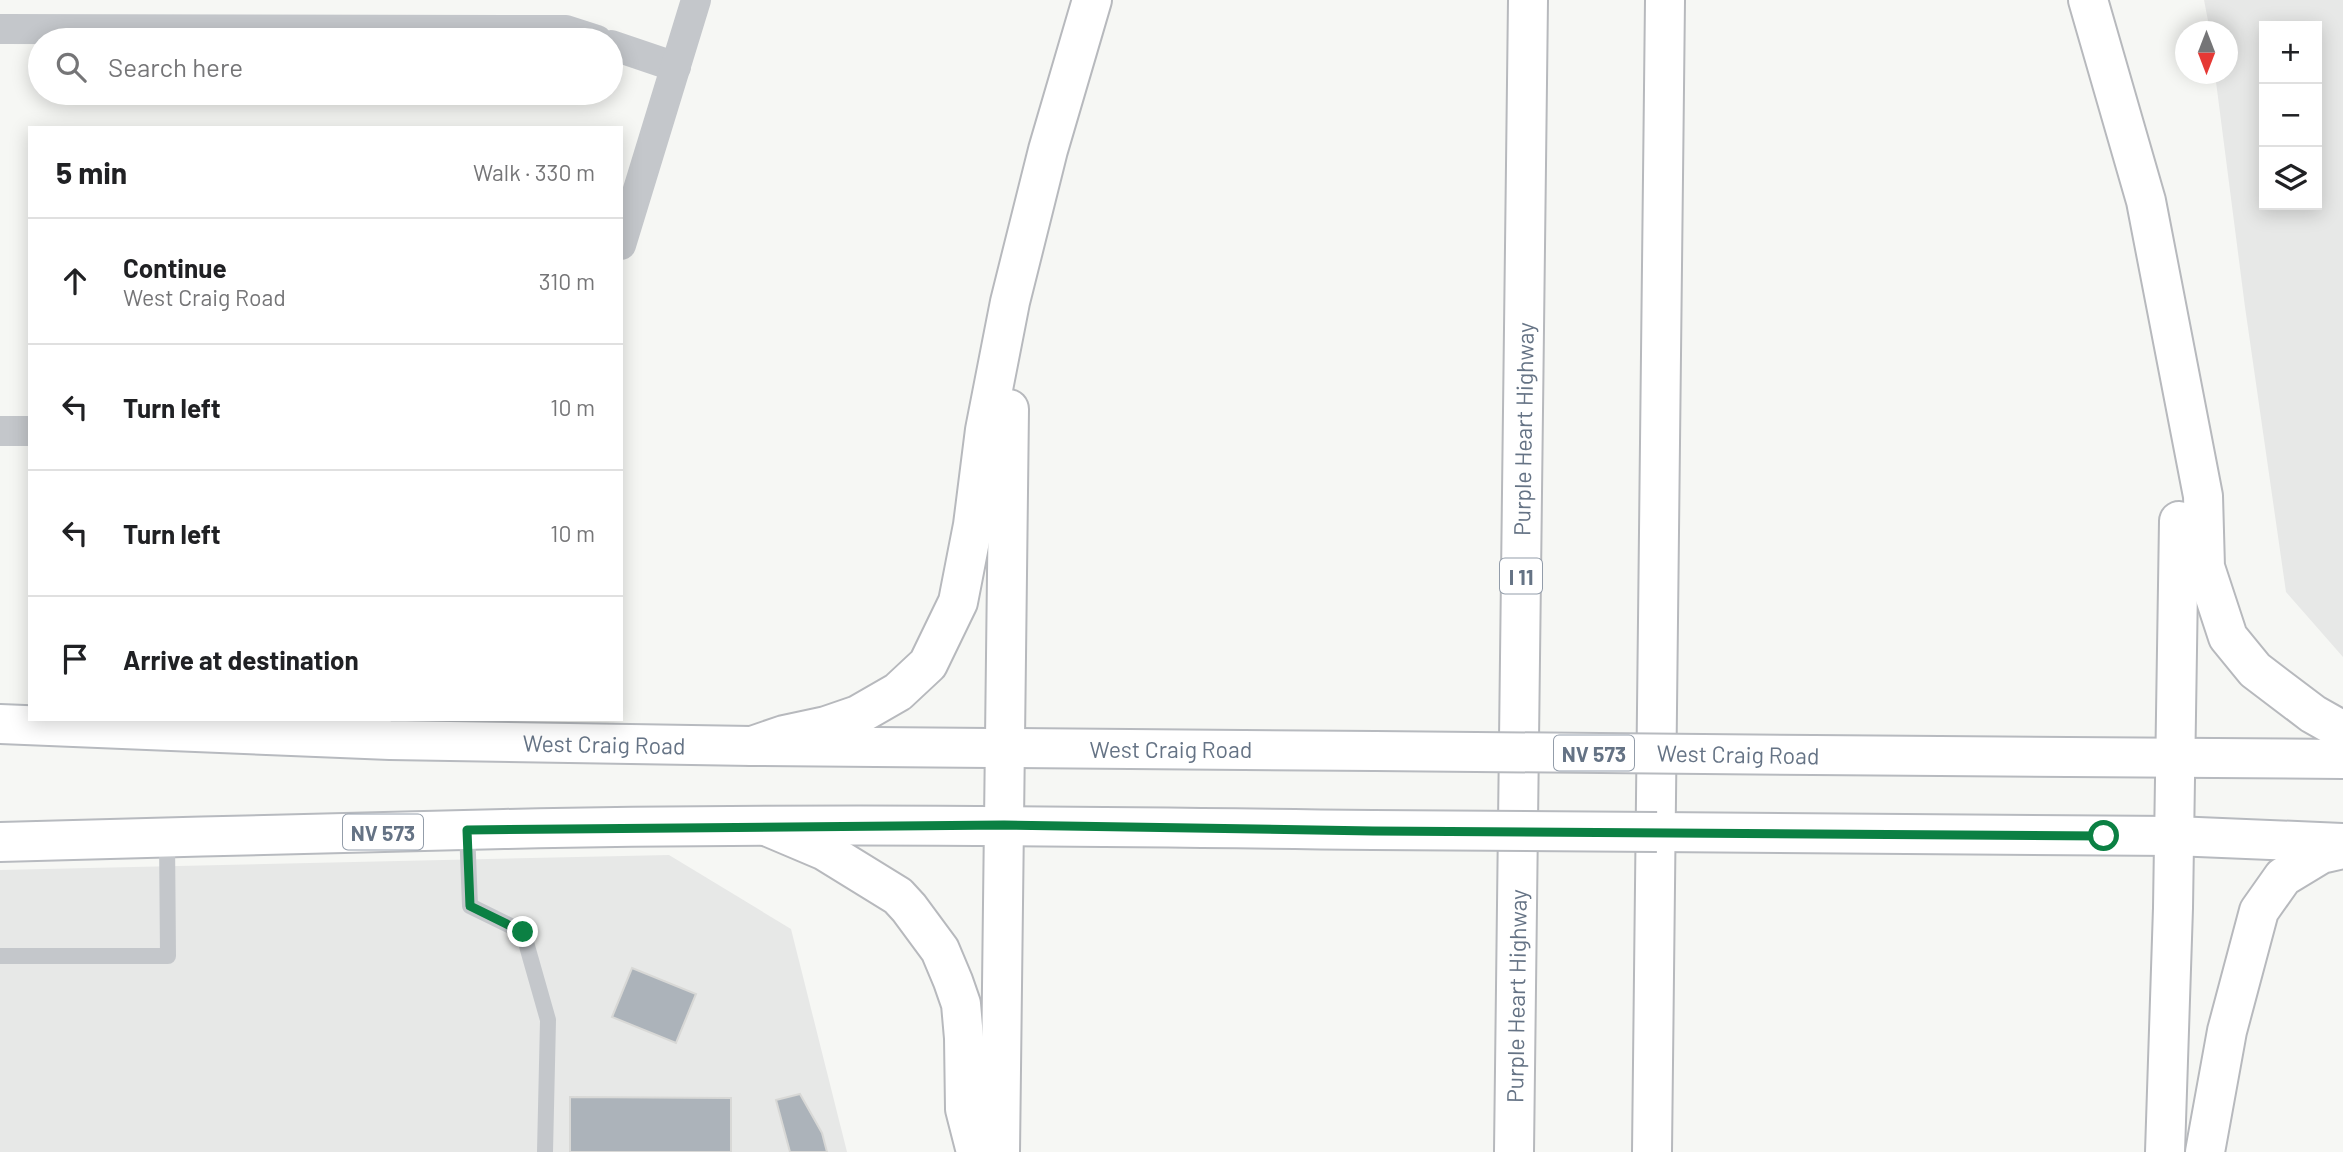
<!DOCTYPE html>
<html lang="en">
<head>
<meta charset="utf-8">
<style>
  :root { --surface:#fff; --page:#f6f6f6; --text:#202124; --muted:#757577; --line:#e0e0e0 }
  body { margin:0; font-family:Barlow,sans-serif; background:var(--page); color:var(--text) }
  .controls { position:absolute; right:21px; top:21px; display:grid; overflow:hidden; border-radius:0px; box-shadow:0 4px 18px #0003 }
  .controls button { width:63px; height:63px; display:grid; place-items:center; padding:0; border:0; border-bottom:2px solid var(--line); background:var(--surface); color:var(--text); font:35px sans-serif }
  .compass { position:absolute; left:2175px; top:21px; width:63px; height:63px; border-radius:50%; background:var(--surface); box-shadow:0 4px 18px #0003; rotate:180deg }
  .stop { position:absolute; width:21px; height:21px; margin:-16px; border:5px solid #0b8043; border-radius:50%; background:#fff }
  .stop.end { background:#0b8043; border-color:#fff; box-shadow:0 2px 7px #0008 }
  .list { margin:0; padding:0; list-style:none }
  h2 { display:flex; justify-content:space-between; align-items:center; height:91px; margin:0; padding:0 28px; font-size:30px }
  h2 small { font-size:23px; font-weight:400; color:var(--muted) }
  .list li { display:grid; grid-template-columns:46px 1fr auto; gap:21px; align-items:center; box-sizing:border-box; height:126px; padding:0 28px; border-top:2px solid var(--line) }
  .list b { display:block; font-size:26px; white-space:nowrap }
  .list p { margin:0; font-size:23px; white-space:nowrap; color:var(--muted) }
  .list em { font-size:23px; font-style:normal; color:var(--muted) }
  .icon { flex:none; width:38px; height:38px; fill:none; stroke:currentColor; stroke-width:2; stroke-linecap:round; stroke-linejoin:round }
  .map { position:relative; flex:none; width:2343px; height:1152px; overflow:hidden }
  .search { position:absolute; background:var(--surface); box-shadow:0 4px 18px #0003; left:28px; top:28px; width:595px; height:77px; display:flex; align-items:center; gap:18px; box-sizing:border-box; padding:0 24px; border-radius:38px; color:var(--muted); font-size:26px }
  .panel { position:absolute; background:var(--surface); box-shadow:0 4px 18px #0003; left:28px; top:126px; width:595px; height:595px; border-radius:0px }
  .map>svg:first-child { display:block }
</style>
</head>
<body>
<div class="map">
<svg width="2343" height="1152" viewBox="0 0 2343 1152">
  <rect width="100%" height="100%" fill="#f6f7f4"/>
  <g fill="#e7e8e7" fill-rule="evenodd">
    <path d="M2204,0H2343V657L2286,592L2245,307L2215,74H2228V32L2210,31ZM2264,26H2317V205H2264Z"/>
    <path d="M669,855L791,929L847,1152H0V870Z"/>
  </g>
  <g fill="#acb3ba" stroke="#d8d8d6" stroke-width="2">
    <path d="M632,968L696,994L676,1043L612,1017Z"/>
    <path d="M800,1094L822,1133L827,1152H790L776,1100Z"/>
    <path d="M570,1097L731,1098V1152H570Z"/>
  </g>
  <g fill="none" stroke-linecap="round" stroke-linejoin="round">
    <defs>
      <g id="primary">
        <path d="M0,724L390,740L752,746L1375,751"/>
        <path d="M1813,755L2343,759"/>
        <path d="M1657,832L2174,836L2343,843"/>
        <path d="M0,842C168,838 336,832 504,829C793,823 1083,826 1373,830"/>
      </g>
      <g id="highway">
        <path d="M2088,0L2146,201L2203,496L2205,567L2228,637L2255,670L2313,714L2343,731"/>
        <path d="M752,746L784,735L826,726L858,715L898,692L928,664L958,602L973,525L985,430L1010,302L1048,150L1092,0"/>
        <path d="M766,826L825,851L898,896L909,908L940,950L953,981L961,1004L964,1038L965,1109L976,1152"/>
        <path d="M1000,1152L1009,409"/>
        <path d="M1514,1152L1528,0"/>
        <path d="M1652,1152L1665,0"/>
        <path d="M2165,1152L2173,908L2179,521"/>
        <path d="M2205,1152L2227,1031L2259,911L2283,877L2321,854L2343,849"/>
      </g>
    </defs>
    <use href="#primary" stroke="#b7babf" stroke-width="42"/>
    <use href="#highway" stroke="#b7b9bd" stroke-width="42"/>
    <g stroke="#c4c7cb" stroke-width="16">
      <path d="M467,830L470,906L523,932L548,1020L545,1152"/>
      <path d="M0,956H168L167,838"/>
    </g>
    <g stroke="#c4c7cb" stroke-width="30">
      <path d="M0,29L566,30L597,40"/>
      <path d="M611,45L676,67"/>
      <path d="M621,245L696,0"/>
      <path d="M0,431H30"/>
    </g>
    <use href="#primary" stroke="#fff" stroke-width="38"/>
    <use href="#highway" stroke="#fff" stroke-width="38"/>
    <defs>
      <g id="primary-bridge">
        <path d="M1375,751L1813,755"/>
        <path d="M1373,830L1657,832"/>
      </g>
    </defs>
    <use href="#primary-bridge" stroke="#b7babf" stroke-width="42" stroke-linecap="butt"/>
    <use href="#primary-bridge" stroke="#fff" stroke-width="38"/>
  </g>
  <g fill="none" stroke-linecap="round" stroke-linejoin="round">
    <path stroke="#0b8043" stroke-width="9" d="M523,932L470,906L467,830L1004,825L1373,831L2104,836"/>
  </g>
  <g text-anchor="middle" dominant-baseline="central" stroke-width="7" stroke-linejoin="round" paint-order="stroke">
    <g fill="#fff" stroke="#939daa" stroke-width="2">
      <rect x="1500" y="558.5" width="42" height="35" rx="5"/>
      <rect x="1554" y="735.5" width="80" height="35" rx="5"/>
      <rect x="343" y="814.5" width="80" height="35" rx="5"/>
    </g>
    <g font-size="21" font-weight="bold" fill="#657385">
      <text x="1521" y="576">I 11</text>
      <text x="1594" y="753">NV 573</text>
      <text x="383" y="832">NV 573</text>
    </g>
    <g font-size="23" fill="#657385" stroke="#fff">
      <text transform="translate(1523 429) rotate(-89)">Purple Heart Highway</text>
      <text transform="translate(604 744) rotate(1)">West Craig Road</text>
      <text x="1171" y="749">West Craig Road</text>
      <text transform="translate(1738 754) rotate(1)">West Craig Road</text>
      <text transform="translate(1516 996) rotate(-89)">Purple Heart Highway</text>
    </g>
  </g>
</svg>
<div class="controls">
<button>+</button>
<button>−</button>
<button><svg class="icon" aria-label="layers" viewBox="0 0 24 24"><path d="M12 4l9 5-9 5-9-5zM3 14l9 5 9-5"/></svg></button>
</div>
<svg class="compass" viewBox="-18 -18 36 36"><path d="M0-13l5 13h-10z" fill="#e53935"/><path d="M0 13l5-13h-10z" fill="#757577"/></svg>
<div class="stop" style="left:2104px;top:836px"></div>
<div class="stop end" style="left:523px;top:932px"></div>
<div class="search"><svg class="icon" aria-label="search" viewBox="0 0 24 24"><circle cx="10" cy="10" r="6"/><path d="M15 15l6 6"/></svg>Search here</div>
<section class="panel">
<h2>5 min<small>Walk · 330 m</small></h2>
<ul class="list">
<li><svg class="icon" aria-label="ahead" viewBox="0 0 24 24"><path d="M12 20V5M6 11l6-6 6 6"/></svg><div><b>Continue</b><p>West Craig Road</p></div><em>310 m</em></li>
<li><svg class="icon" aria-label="left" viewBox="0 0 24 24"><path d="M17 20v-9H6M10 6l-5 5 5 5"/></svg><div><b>Turn left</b></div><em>10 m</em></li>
<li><svg class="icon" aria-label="left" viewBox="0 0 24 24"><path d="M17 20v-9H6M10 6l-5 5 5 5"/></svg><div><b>Turn left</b></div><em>10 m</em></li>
<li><svg class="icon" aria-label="arrive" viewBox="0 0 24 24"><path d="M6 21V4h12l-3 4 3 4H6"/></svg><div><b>Arrive at destination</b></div></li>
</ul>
</section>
</div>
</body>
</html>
